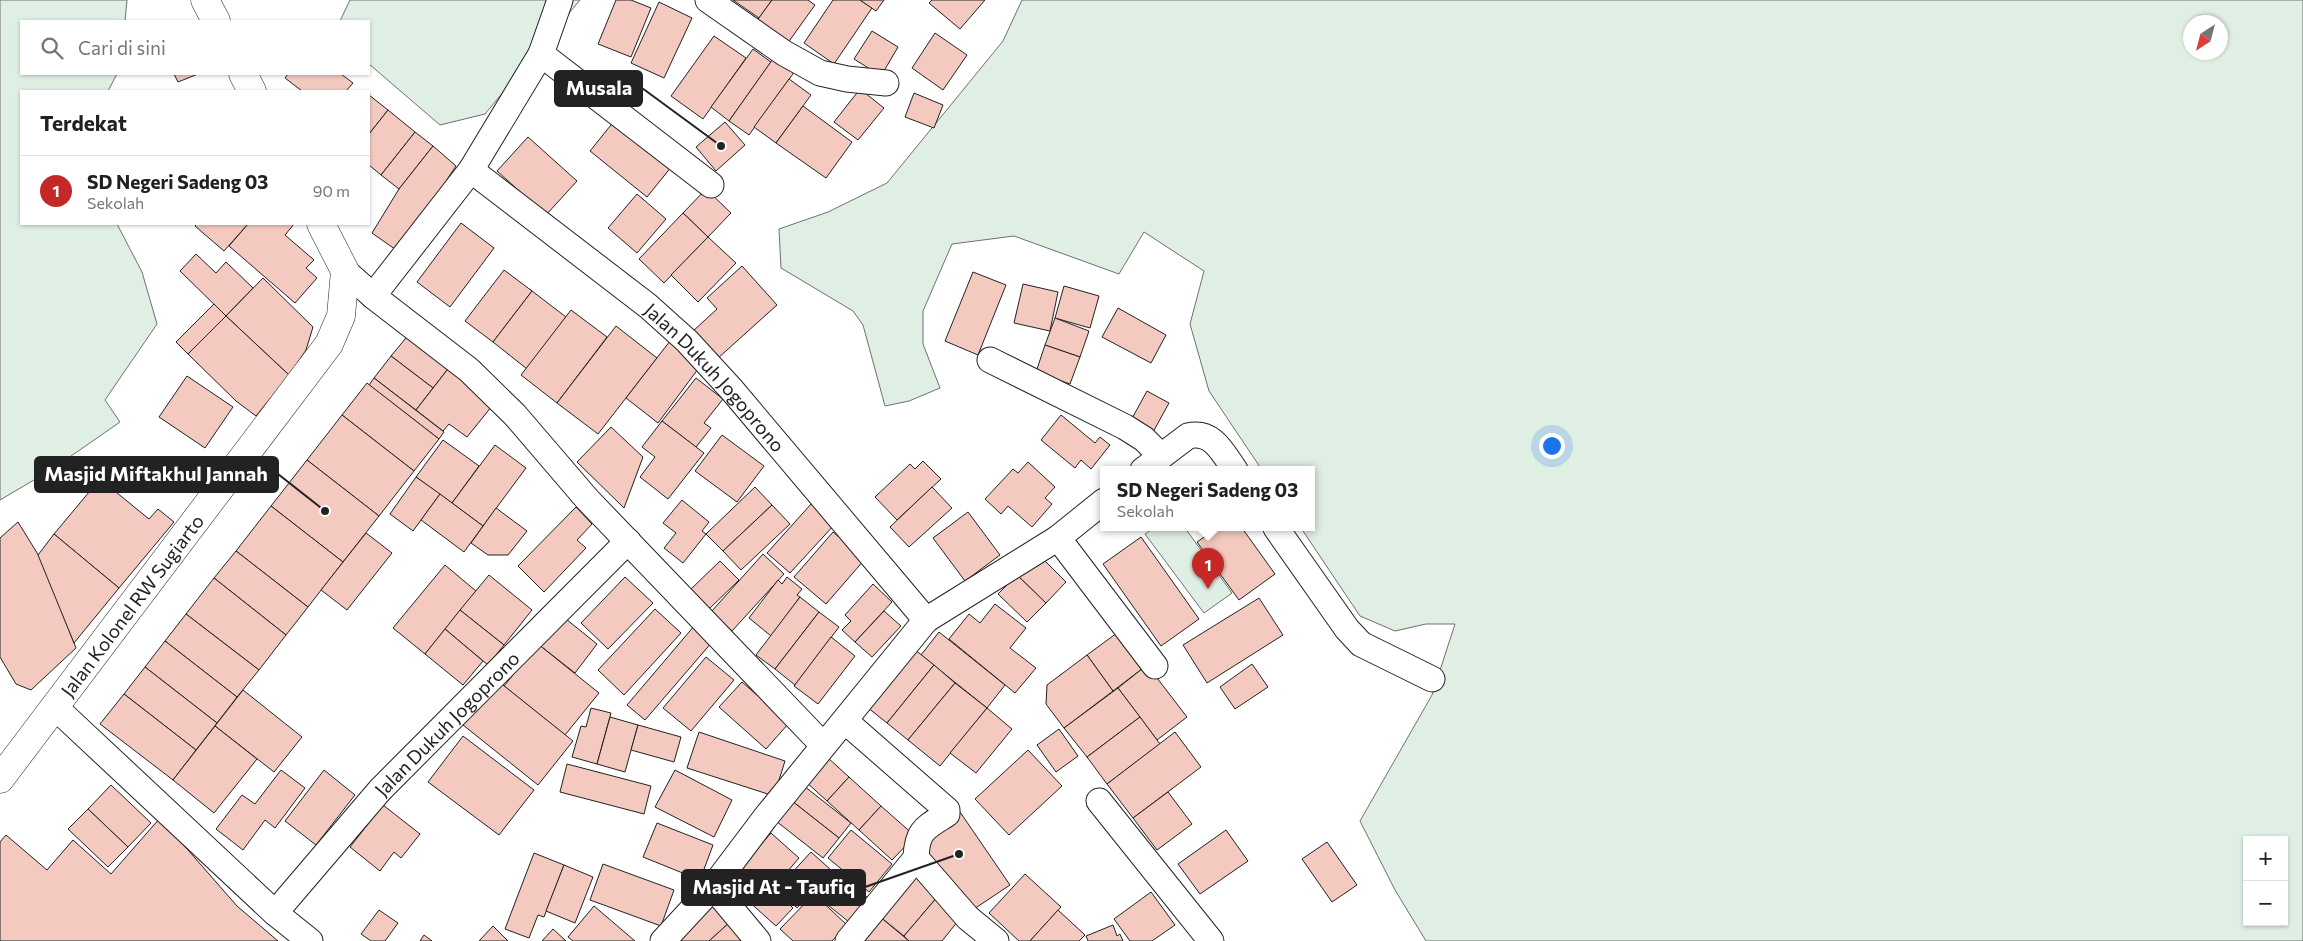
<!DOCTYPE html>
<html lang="id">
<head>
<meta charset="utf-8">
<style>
  :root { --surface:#fff; --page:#f6f6f6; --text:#202124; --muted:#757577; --line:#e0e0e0; --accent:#c62828 }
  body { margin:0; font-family:Commissioner,sans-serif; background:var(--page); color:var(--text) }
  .controls { position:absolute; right:15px; bottom:15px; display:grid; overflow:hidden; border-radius:0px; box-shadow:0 1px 4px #0004 }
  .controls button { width:45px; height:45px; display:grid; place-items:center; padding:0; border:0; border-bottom:1px solid var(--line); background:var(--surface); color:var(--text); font:25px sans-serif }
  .compass { position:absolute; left:2183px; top:15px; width:45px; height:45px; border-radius:50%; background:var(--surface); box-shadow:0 1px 4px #0004; rotate:216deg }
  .you { position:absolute; left:1551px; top:445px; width:18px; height:18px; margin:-12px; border:4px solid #fff; border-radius:50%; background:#1a73e8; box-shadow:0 0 0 8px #1a73e833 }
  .badge { display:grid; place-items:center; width:32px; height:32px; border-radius:50%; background:var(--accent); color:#fff; font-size:16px; font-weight:700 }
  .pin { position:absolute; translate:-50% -41px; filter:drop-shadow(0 1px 2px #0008) }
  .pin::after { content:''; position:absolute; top:26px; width:18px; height:15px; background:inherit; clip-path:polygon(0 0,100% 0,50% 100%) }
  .popup { position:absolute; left:1100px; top:466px; width:215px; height:65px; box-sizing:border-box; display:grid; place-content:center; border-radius:0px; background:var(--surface); filter:drop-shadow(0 1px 4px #0005); font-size:16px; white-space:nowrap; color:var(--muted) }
  .popup b { font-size:19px; color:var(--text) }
  .popup::after { content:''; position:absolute; left:50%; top:100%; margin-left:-10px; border:10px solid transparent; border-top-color:var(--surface) }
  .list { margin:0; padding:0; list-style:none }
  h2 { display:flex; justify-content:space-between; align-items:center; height:65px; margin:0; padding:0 20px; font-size:21px }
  h2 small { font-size:16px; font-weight:400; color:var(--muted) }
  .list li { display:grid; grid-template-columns:32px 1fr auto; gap:15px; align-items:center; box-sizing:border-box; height:70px; padding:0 20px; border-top:1px solid var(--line) }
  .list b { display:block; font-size:19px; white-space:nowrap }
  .list p { margin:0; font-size:16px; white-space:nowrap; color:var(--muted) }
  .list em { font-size:16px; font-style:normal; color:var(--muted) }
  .icon { flex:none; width:28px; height:28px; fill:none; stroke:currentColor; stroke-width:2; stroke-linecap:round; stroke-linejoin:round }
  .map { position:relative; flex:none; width:2303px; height:941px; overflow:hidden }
  .search { position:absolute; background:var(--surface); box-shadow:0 1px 4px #0004; left:20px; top:20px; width:350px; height:55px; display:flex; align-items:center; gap:12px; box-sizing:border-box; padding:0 18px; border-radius:0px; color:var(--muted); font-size:19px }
  .panel { position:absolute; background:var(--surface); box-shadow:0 1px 4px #0004; left:20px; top:90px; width:350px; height:135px; border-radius:0px }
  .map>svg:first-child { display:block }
</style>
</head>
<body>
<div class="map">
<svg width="2303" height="941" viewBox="0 0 2303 941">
  <rect width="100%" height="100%" fill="#fff"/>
  <g fill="#e0efe3" stroke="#6f6f6f" fill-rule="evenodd">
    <path d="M0,0H127L125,21H21V74H117L108,91H21V224H117L142,272L157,324L105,400L120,422L51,470L0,500Z"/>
    <path d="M350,0H580L485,114L440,125L369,64V21H340Z"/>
    <path d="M1022,0H2303V941H1426L1395,890L1360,821L1432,695L1455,624H1426L1395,631L1360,616L1301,528H1312V470H1262L1209,391L1190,324L1204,271L1144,232L1119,274L1014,236L952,244L923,311V344L940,388L909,401L885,406L863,325L853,311L781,268L779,229L828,212L887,183L1003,41ZM2190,22H2220V52H2190ZM2247,840H2284V922H2247Z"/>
    <path d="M1154,528H1185L1232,593L1204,613L1145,534Z"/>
  </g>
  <g fill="#f3c9c0" stroke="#222">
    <path d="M616,0H631L651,8L631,57L598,44Z"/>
    <path d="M733,0H772L759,18Z"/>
    <path d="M772,0H808L815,5L787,44L756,22Z"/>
    <path d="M833,0H860L872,8L834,64L804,43Z"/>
    <path d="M860,0H884L876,11Z"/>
    <path d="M932,0H985L960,29L929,3Z"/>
    <path d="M659,2L692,18L664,78L631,63Z"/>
    <path d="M872,31L898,47L881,76L854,59Z"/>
    <path d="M935,33L967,55L943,90L912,68Z"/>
    <path d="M714,36L746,58L703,119L671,96Z"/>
    <path d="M753,49L771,62L729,121L711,107Z"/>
    <path d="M775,56L795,71L749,135L729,121Z"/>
    <path d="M174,74H198L178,82Z"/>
    <path d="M288,74H341L353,83L346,91H302L285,78Z"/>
    <path d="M789,79L811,95L776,143L754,127Z"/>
    <path d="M860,89L884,108L858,140L834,122Z"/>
    <path d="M914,93L943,105L934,128L905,117Z"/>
    <path d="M369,95L388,110L369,134Z"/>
    <path d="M803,106L852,142L826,178L776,143Z"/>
    <path d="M388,110L415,132L381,175L369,165V134Z"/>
    <path d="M615,120L672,166L647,197L590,151Z"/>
    <path d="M725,122L745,145L716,171L696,147Z"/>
    <path d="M415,132L433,146L399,189L381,175Z"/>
    <path d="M528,137L577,181L546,215L497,171Z"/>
    <path d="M433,146L456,166L399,252L372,233L399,189Z"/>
    <path d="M706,189L731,213L708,237L683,213Z"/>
    <path d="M637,194L666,219L637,253L608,228Z"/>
    <path d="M683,213L708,237L664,283L639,259Z"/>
    <path d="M461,223L494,248L450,307L417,282Z"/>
    <path d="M197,224H248L224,251L195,226Z"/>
    <path d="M248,224H294L285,235L314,260L306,268L317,278L295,303L229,246Z"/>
    <path d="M708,237L736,263L698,302L671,275Z"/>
    <path d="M196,254L216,273L226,262L253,288L226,316L180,271Z"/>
    <path d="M742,266L777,305L717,359L692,332L717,309L707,298Z"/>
    <path d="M504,270L532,291L493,342L465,321Z"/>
    <path d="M973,272L1006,285L978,355L945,341Z"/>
    <path d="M263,278L313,327L306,350L289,375L226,316Z"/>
    <path d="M1023,284L1058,292L1050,331L1014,323Z"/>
    <path d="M1064,286L1099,296L1090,328L1055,318Z"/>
    <path d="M532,291L566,317L527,369L493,342Z"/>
    <path d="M214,304L226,316L188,354L176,342Z"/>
    <path d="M1118,308L1166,335L1151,363L1102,337Z"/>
    <path d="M571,310L607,337L557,403L521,375Z"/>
    <path d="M226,316L289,375L256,416L236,401L188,354Z"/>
    <path d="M1055,318L1089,331L1080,357L1045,345Z"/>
    <path d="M616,326L657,358L598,434L557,403Z"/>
    <path d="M410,333L451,365L433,388L391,356Z"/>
    <path d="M670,341L701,365L658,423L626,398Z"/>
    <path d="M1045,345L1080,357L1070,384L1036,372Z"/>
    <path d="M391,356L433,388L416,410L374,378Z"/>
    <path d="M451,365L492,406L467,437L449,424L443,431L416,410Z"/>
    <path d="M187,376L233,407L205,448L159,417Z"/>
    <path d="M374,378L444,432L439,439L369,385Z"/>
    <path d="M696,378L723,399L704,423L711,428L696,447L662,421Z"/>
    <path d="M367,383L439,439L414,471L342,415Z"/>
    <path d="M1147,391L1169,403L1152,434L1130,422Z"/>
    <path d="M342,415L414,471L379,516L307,460Z"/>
    <path d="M1061,415L1095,443L1100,437L1110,445L1091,469L1081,460L1075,468L1041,440Z"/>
    <path d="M662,421L704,453L668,499L640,477L655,457L642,447Z"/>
    <path d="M611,427L643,457L624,508L577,462Z"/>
    <path d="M722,435L764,466L737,502L695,471Z"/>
    <path d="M443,440L479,466L452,503L416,477Z"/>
    <path d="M495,445L526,468L483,526L452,503Z"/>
    <path d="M307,460L379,516L343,562L271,506Z"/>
    <path d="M923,461L941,479L897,520L875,497L910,464L915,469Z"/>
    <path d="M1028,462L1055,487L1045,498L1052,504L1032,527L1008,506L1001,514L985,499L1013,469L1018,473Z"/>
    <path d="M416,477L440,494L413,531L390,514Z"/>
    <path d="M100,479L149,519L158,509L174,522L119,588L54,534Z"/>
    <path d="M755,487L772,505L723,551L706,534Z"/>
    <path d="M932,487L952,508L909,547L890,527Z"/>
    <path d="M440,494L483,526L464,552L421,520Z"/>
    <path d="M682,500L709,522L702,531L706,534L683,563L664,548L676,533L663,523Z"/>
    <path d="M812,503L835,524L790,573L767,553Z"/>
    <path d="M772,505L790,524L741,570L723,551Z"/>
    <path d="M271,506L343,562L308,607L236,551Z"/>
    <path d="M576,507L592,524L577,540L586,548L544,592L518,566Z"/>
    <path d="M496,508L527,531L508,555H488L471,543Z"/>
    <path d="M968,512L1000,555L965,581L933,538Z"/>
    <path d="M18,522L42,561L76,648L31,690L16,684L0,657V538Z"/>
    <path d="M1217,528H1242L1275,574L1239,600L1197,542Z"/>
    <path d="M833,532L865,559L826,604L794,577Z"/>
    <path d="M366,533L392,553L347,610L321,590Z"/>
    <path d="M54,534L119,588L74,643L38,555Z"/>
    <path d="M1141,537L1199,619L1161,646L1103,564Z"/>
    <path d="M236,551L308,607L286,635L214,578Z"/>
    <path d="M763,554L784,574L732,631L711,612Z"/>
    <path d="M1038,554L1066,582L1046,603L1017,575Z"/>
    <path d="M720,561L739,580L709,609L690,590Z"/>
    <path d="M445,565L476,591L425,654L393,628Z"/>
    <path d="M489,575L532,610L504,645L460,610Z"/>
    <path d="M1017,575L1046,603L1027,622L998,594Z"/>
    <path d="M625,577L653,603L608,649L581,623Z"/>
    <path d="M787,577L802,589L797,595L800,597L771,636L749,618L778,580L782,584Z"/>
    <path d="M214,578L286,635L259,670L186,614Z"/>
    <path d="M873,584L892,602L855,642L842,630L851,621L845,615Z"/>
    <path d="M800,597L819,612L775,669L756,655Z"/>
    <path d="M1259,598L1283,635L1207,683L1183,645Z"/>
    <path d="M995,604L1026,628L1010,648L1036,668L1015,693L949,639L969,614L980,623Z"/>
    <path d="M655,609L681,633L624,695L598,670Z"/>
    <path d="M460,610L504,645L488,665L445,629Z"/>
    <path d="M884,611L901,626L872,657L855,642Z"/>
    <path d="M819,612L839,627L795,685L775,669Z"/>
    <path d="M186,614L259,670L237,697L165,641Z"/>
    <path d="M561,615L597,644L575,673L538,644Z"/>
    <path d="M695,625L713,641L645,720L627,705Z"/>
    <path d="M445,629L483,661L463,685L425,654Z"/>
    <path d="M1121,630L1147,665L1113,691L1087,655Z"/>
    <path d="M939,632L1005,685L987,708L921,655Z"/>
    <path d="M831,637L855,656L818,704L794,686Z"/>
    <path d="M165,641L237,697L217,723L145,667Z"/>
    <path d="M538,644L599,693L565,735L504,686Z"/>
    <path d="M914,649L934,665L887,723L867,707Z"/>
    <path d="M1087,655L1113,691L1064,728L1046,704L1047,685Z"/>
    <path d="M706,657L734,680L691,731L663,708Z"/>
    <path d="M1252,664L1268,687L1235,709L1220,687Z"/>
    <path d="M934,665L955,683L908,740L887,723Z"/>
    <path d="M1147,665L1187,717L1157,740L1118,688Z"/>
    <path d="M145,667L217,723L196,750L124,694Z"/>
    <path d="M498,681L573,741L538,785L463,725Z"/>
    <path d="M742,682L789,723L766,749L719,707Z"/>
    <path d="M955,683L987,708L940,766L908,740Z"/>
    <path d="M1118,688L1140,717L1087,757L1064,728Z"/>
    <path d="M243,690L302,737L274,772L215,726Z"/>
    <path d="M124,694L196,750L173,780L100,724Z"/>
    <path d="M591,708L611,713L597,764L572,757L581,726L586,727Z"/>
    <path d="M987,708L1012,729L976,773L950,753Z"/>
    <path d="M610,717L638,725L625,772L597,764Z"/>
    <path d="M1140,717L1160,744L1107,784L1087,757Z"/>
    <path d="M638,725L681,737L674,762L631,750Z"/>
    <path d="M215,726L257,759L214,813L173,780Z"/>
    <path d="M1059,729L1078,756L1056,772L1037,745Z"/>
    <path d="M699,732L785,761L774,796L687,768Z"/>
    <path d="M1175,732L1201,767L1133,818L1107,784Z"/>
    <path d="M463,736L534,790L499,835L428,782Z"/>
    <path d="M1028,750L1062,786L1009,835L975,799Z"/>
    <path d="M827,757L849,777L827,801L805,781Z"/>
    <path d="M567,764L651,786L644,814L560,792Z"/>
    <path d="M281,770L305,788L275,828L265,820L243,850L216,829L242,795L255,804Z"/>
    <path d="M324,770L355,795L316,845L285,821Z"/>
    <path d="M675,770L732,800L714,837L655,807Z"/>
    <path d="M849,777L881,806L859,830L827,801Z"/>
    <path d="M111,785L151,823L128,847L88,809Z"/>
    <path d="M804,786L851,823L839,838L792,801Z"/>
    <path d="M1168,792L1192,824L1157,850L1133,818Z"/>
    <path d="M792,801L839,838L823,858L776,821Z"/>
    <path d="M383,805L420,834L401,858L394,852L380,871L350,847Z"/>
    <path d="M881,806L915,836L892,860L859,830Z"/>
    <path d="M88,809L128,847L108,867L68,829Z"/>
    <path d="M960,812L1010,885L968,913L919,840Z"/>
    <path d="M160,818L237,906L278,941H0V842L6,835L47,870L73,840L111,874Z"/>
    <path d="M657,823L713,845L700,880L643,857Z"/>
    <path d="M851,830L892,864L869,892L828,858Z"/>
    <path d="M1226,830L1248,861L1200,894L1178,864Z"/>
    <path d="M771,833L799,858L774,887L757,871L747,882L736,873Z"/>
    <path d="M1327,842L1357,885L1332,902L1302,859Z"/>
    <path d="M811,852L831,870L797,908L777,889Z"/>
    <path d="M534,853L564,865L544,917L538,915L529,938L505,929Z"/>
    <path d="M603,864L674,890L661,926L590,900Z"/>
    <path d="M564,865L593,877L575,923L546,911Z"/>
    <path d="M833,870L868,898L849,922L814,894Z"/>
    <path d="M916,872L938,896L904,936L879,916Z"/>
    <path d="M1025,874L1061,907L1030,941H1019L989,913Z"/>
    <path d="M764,881L793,908L776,926L747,900Z"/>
    <path d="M1151,892L1175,925L1152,941H1130L1114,919Z"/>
    <path d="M814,894L847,925L832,941H793L780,929Z"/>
    <path d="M938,896L962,916L942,941H909L904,936Z"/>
    <path d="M713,903L730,922L709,941H676Z"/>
    <path d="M594,906L635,941H573L568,937Z"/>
    <path d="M379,910L398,923L385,941H371L361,934Z"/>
    <path d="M1058,910L1085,935L1079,941H1030Z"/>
    <path d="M879,916L909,941H859Z"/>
    <path d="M730,922L746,941H709Z"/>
    <path d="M1113,925L1117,936L1120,934L1123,941H1088L1086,936Z"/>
    <path d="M493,926L508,941H479Z"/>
    <path d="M553,929L566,941H542Z"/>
    <path d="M424,935L432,941H420Z"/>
  </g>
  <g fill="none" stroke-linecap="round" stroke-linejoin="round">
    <defs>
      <g id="street">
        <path d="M708,0L784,53L820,73L847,79L886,83"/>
        <path d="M541,54L711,185"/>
        <path id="s1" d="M471,170L648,306L687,341L732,390L926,620"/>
        <path d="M345,271L373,296L469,370L515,415L587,499L823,745"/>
        <path d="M373,296L471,170L541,54L560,0"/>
        <path d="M990,360L1125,427L1144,439L1161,456"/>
        <path d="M1143,470L1188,436C1213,430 1223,453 1235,470"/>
        <path d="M1276,528L1347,629L1361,644L1432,679"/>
        <path d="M1058,538L1155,666"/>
        <path d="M56,708L275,913L310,941"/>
        <path d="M845,721L947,810V814C925,828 917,830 916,858"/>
        <path d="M1099,801L1211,941"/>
        <path d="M916,858L968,918L996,941"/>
        <path d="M713,887L758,941"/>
        <path id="s2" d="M275,913L380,790L628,541"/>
        <path d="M663,941L713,887L765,818L926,620L1058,538L1104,501"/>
        <path d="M848,941L916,858"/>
      </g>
      <g id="secondary">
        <path d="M205,0L216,21"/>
        <path d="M243,74L252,91"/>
        <path id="s3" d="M0,779L329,344L341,316L345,271L321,224"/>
      </g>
    </defs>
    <use href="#street" stroke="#222" stroke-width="27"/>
    <use href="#secondary" stroke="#222" stroke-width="29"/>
    <use href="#street" stroke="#fff" stroke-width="25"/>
    <use href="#secondary" stroke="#fff" stroke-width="28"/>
  </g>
  <g text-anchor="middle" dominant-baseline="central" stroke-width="4" stroke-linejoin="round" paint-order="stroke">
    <g font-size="19" fill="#222" stroke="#fff">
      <text stroke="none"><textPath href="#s1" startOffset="321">Jalan Dukuh Jogoprono</textPath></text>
      <text stroke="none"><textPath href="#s3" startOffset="218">Jalan Kolonel RW Sugiarto</textPath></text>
      <text stroke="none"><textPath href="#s2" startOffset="256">Jalan Dukuh Jogoprono</textPath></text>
    </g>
  </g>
  <path fill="none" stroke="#222" stroke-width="2" d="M721 146L642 88M325 511L278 474M959 854L865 887"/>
  <g fill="#222" stroke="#fff" stroke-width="2">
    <circle cx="721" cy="146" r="5"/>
    <circle cx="325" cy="511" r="5"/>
    <circle cx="959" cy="854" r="5"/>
  </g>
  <g fill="#222" stroke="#222" stroke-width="2">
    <rect x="555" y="71" width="87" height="35" rx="5"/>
    <rect x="35" y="457" width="243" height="35" rx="5"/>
    <rect x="682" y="870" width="183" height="35" rx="5"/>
  </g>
  <g font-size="20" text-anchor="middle" font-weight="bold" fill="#fff">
    <text x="599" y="95">Musala</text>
    <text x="156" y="481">Masjid Miftakhul Jannah</text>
    <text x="774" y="894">Masjid At - Taufiq</text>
  </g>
</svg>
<div class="controls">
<button>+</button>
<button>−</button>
</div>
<svg class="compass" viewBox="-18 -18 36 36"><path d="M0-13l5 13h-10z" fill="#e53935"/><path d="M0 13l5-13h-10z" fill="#757577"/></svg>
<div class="you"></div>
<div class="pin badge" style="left:1208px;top:589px">1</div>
<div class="popup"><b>SD Negeri Sadeng 03</b>Sekolah</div>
<div class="search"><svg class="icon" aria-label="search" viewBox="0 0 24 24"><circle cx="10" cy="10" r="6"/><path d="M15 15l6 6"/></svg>Cari di sini</div>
<section class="panel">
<h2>Terdekat<small></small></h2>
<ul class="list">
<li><span class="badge">1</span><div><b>SD Negeri Sadeng 03</b><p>Sekolah</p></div><em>90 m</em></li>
</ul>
</section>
</div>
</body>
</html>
